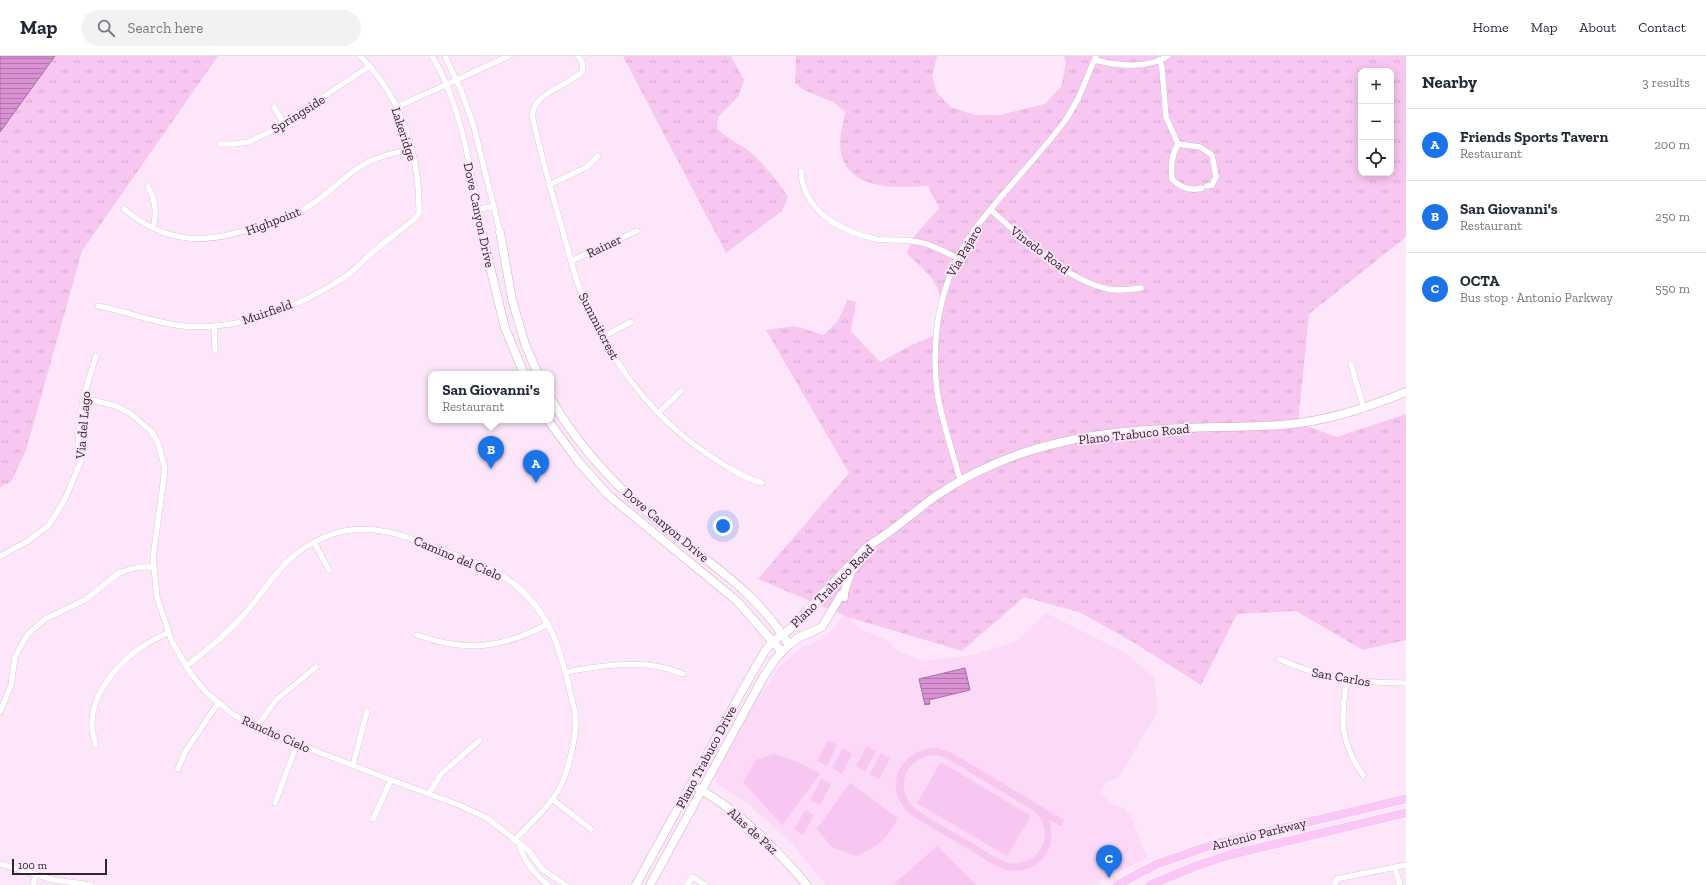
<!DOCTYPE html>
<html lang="en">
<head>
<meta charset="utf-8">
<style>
  :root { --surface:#fff; --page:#f2f2f3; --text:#1f2937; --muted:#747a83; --line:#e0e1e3; --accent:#1a73e8 }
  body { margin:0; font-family:"Zilla Slab",serif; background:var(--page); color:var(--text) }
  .controls { position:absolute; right:12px; top:12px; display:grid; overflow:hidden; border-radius:8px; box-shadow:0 2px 10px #0003 }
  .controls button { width:36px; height:36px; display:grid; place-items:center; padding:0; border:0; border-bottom:1px solid var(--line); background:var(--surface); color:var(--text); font:20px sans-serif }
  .scale { position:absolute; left:12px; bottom:10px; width:95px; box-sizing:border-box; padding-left:4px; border:2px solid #2f252e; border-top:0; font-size:11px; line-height:14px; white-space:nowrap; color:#2f252e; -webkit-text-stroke:3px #fde6fa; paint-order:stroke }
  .you { position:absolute; left:723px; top:470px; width:14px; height:14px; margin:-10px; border:3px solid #fff; border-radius:50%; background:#1a73e8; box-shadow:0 0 0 6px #1a73e833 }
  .badge { display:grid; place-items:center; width:26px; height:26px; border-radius:50%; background:var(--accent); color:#fff; font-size:13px; font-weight:700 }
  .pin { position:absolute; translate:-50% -33px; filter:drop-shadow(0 1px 2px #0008) }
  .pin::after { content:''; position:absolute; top:21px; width:14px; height:12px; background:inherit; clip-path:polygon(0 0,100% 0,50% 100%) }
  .popup { position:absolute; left:428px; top:315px; width:126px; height:52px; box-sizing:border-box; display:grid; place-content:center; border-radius:8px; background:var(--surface); filter:drop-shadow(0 1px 3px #0005); font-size:13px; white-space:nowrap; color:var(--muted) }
  .popup b { font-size:15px; color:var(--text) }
  .popup::after { content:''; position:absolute; left:50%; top:100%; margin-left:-8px; border:8px solid transparent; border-top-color:var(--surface) }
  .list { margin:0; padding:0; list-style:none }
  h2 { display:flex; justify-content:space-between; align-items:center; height:52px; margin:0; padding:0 16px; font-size:17px }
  h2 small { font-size:13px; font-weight:400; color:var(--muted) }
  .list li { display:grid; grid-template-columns:26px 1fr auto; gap:12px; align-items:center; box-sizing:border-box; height:72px; padding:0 16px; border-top:1px solid var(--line) }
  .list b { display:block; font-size:15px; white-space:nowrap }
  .list p { margin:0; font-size:13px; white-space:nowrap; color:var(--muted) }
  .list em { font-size:13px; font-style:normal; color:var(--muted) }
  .icon { flex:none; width:22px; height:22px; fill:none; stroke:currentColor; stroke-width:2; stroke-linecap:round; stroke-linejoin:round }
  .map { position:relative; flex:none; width:1406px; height:829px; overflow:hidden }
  header { display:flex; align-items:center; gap:24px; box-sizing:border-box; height:56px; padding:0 20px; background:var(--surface); border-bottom:1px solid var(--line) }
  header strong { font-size:19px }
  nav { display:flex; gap:22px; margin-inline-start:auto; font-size:14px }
  .search { width:280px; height:36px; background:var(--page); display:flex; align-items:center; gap:10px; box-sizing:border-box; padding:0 14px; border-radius:22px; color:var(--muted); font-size:15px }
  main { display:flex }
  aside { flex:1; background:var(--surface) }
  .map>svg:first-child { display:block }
</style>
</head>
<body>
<header>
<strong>Map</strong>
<div class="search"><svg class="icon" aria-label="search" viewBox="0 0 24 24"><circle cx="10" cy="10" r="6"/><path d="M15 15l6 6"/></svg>Search here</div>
<nav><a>Home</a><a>Map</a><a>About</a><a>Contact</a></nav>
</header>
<main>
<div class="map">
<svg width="1406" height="829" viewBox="0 0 1406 829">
  <defs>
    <pattern id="grass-tufts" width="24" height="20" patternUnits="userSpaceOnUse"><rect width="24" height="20" fill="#f7c6f1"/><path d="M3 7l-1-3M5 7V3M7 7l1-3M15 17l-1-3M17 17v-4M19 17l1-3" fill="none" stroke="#d4aacf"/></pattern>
    <pattern id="water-rules" width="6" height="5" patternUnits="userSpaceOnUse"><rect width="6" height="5" fill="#da91d3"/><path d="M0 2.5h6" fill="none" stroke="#b176ac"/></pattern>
  </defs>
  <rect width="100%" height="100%" fill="#fde6fa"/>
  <path fill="#fcd9f7" d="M844,557L850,559L856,571L888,585L898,595L923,605L972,599L1017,585L1046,557L1126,597L1154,621L1158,655L1119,721L1106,726L1100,737L1111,747L1124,752L1131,760L1147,802L1091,829H826L793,789L746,746L716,727L715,720L759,639L768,629L778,612L802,591L823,583L835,572Z"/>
  <g fill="url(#grass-tufts)" fill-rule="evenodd">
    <path d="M0,0H218L82,195L26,394L11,426L0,431Z"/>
    <path d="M623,0H731L744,24L738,41L718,61L717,73C726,81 735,86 745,92C758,101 780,127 788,141L782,155L726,197Z"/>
    <path d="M796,0H937L932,20L937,37L951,51L975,59H1000L1045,48L1061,31L1066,7L1064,0H1406V181L1309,258L1298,367L1337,381L1406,358V584L1363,594L1296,555L1237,558L1201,629L1133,586L1079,556L1024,541L962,595L848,561L758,523L849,417L766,274L795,270L824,279L838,265L848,244L856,246L851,275L880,306L912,289L937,278C946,235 939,226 907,198L912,183L939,152L928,130C894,132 841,135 840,87C840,77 844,66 845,56L833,46L804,34L795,27ZM1361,15H1391V117H1361Z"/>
  </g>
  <g fill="#f7c6f1" fill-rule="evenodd">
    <path d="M828,684L837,689L827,710L817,705Z"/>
    <path d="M867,690L876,695L865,715L856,710Z"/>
    <path d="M843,692L852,698L842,718L832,712Z"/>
    <path d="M936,692L952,697L1064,764L1061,770L1049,764C1053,777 1053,790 1044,801C1035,812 1021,817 1008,814C996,812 985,803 975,797C955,785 934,773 914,761C881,738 896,693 936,692ZM930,699L940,700L948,703L1034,755C1042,762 1047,774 1044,785C1040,800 1024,810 1009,807C997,804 987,796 977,790C956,777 934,766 914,752C895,733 904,704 930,699Z"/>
    <path d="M881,697L890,703L879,723L870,718Z"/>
    <path d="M774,698L798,706L820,718L782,769L743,726L756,704Z"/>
    <path d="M941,706L1031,760L1007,800L917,747Z"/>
    <path d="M821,723L831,728L820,749L810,744Z"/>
    <path d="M850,727L898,762C886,784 879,789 857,800L832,791L817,773Z"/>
    <path d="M805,754L814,759L803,779L794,774Z"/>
    <path d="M937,790L976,829H893Z"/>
  </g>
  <g fill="url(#water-rules)" stroke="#a771a2">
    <path d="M0,0H55L0,76Z"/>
    <path d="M965,612L970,634L929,644L930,648L925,649L919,623Z"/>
  </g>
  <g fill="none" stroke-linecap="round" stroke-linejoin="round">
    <defs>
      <g id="street">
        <path d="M432,0C461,46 473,124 482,178"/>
        <path d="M445,0L461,34L474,71L500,176"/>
        <path d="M578,0L582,6L583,15C568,30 537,35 532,58C540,97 551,134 562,172C567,191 572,210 578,228C603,294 645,355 703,395C722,408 740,420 762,427"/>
        <path d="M1095,4C1118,10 1147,13 1168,0"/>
        <path d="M1160,5L1162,12L1166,61L1178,88"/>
        <path d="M274,51L284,68"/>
        <path d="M397,51L509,0"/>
        <path d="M220,88H234L249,86L271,75L370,10"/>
        <path d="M801,115C803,154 840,176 876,183C890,185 904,183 918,186C932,188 945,196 957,202"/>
        <path d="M549,129L587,111L598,100"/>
        <path d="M148,131C156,144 157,157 153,172"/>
        <path d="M1202,132C1190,135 1180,132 1172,123C1171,110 1171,100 1178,88L1200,91L1212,99L1216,121L1212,129L1207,130"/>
        <path d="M124,153C172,193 214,187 269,167C281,162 295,159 306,152C325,141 340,124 358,112C374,101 394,97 412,93"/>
        <path d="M478,153L492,151"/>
        <path d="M991,154C1021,181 1074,231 1116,234C1124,234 1133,233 1141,232"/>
        <path d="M571,205L637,175"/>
        <path d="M98,250C127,255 154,267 183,270C238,275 295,253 340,224C352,217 362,205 373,196C386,185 400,175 413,164L419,158C420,100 402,41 360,0"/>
        <path d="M214,270L215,294"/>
        <path d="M602,281L631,266"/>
        <path d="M1351,308L1364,353"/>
        <path d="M83,342L116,350L130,357L151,375L158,387L165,413L153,502L157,541L172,586L191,618L206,636L234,659L256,672L391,724L459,749L487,762L529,795L543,814L566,829"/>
        <path d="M658,357L681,335"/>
        <path d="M961,424L958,417C951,390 941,362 937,335C930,275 942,217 978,169C1006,132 1040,99 1067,62L1078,43L1096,0"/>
        <path d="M314,486L329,514"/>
        <path d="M0,500L28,485L49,469L65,443L81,405L78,388L83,342L96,300"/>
        <path d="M417,579C467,597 502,592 548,568"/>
        <path d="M1279,603C1320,622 1362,627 1406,627"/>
        <path d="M186,610C205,596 222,582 238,565C272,529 281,496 333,478C368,466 404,479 436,492C462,502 492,510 514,528C550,557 560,592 570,635C572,645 576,656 576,666C575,684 570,705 564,723C554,747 532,766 514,784"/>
        <path d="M566,616C605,609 646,602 683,618"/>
        <path d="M1347,624C1340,663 1340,686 1363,719"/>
        <path d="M0,656L11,629L15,601L27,579L45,563L85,544L119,517L138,511H153"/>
        <path d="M256,672L276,644L316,611"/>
        <path d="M96,689C95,684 92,677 92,672C90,641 114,612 136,595C146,587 158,582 168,576"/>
        <path d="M353,709L367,655"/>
        <path d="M178,713L185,696L218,647"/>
        <path d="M429,738L441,718L480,684"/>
        <path d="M552,743L591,773"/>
        <path d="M275,747L297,688"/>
        <path d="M373,763L391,724"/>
        <path d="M519,788C524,805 534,818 548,829"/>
        <path d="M0,808L54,824L91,829"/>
        <path d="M1395,812L1400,829"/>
        <path d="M33,829L36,819"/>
        <path d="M687,829L693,821L705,829"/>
        <path d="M1334,829L1337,823L1341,822L1406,809"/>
      </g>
      <g id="secondary">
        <path d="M500,176L512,243L525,288L538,318"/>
        <path d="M482,178L505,272L524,318"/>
        <path d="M551,343C581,395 625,440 672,477C716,512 759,539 789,589"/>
        <path d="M548,364L578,405L608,439L737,545L782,596"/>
        <path d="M844,541V537L851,516L864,501"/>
        <path d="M692,729C737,752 774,791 807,829"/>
        <path d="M636,829L743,633L765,595L772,586L790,573L802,560L868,490C893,476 913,456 936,440C972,415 1016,397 1058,387C1110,374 1170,372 1223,371C1248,370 1274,371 1299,367C1337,362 1371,350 1406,336"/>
        <path d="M650,829L764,620L776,602L789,589L798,582L822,571L841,539L844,537"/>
      </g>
      <g id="primary">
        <path d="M1117,829L1157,808L1215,788L1406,743"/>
        <path d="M1150,829L1196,810L1229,799L1406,757"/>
      </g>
    </defs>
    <use href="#street" stroke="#caafc7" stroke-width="6"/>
    <use href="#secondary" stroke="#caafc7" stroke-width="9"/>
    <use href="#primary" stroke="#fff" stroke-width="10"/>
    <use href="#street" stroke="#fff" stroke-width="5.5"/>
    <use href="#secondary" stroke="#fff" stroke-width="8"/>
    <use href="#primary" stroke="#fbc7f6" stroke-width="9"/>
  </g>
  <g text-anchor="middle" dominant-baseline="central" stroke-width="4" stroke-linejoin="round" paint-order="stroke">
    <g font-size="13" fill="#2f252e" stroke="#fde6fa">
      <text transform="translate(298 58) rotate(-32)">Springside</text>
      <text transform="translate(404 78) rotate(72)">Lakeridge</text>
      <text transform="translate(479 159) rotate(78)">Dove Canyon Drive</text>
      <text transform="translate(273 165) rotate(-21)">Highpoint</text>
      <text transform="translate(604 190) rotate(-25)">Rainer</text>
      <text transform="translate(1040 194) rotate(37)">Vinedo Road</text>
      <text transform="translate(964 195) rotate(-60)">Via Pajaro</text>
      <text transform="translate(267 256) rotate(-19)">Muirfield</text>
      <text transform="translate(599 270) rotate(63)">Summitcrest</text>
      <text transform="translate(83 369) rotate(-85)">Via del Lago</text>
      <text transform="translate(1134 378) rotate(-6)">Plano Trabuco Road</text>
      <text transform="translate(666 469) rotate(40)">Dove Canyon Drive</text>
      <text transform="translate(458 502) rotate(23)">Camino del Cielo</text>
      <text transform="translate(832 530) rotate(-45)">Plano Trabuco Road</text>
      <text transform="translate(1341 621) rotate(10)">San Carlos</text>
      <text transform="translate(276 678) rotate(24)">Rancho Cielo</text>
      <text transform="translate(706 701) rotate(-62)">Plano Trabuco Drive</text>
      <text transform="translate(753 775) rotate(42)">Alas de Paz</text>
      <text transform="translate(1259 778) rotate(-14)">Antonio Parkway</text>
    </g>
  </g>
</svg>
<div class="controls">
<button>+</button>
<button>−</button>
<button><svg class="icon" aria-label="locate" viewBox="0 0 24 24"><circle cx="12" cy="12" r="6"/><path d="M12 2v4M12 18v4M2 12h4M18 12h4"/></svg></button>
</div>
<div class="scale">100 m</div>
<div class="you"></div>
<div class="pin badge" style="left:536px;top:427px">A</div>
<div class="pin badge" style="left:491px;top:413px">B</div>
<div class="popup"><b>San Giovanni's</b>Restaurant</div>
<div class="pin badge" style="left:1109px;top:822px">C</div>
</div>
<aside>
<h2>Nearby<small>3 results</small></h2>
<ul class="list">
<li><span class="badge">A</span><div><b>Friends Sports Tavern</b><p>Restaurant</p></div><em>200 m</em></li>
<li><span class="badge">B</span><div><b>San Giovanni's</b><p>Restaurant</p></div><em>250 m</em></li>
<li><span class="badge">C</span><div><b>OCTA</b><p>Bus stop · Antonio Parkway</p></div><em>550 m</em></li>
</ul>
</aside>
</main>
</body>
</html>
